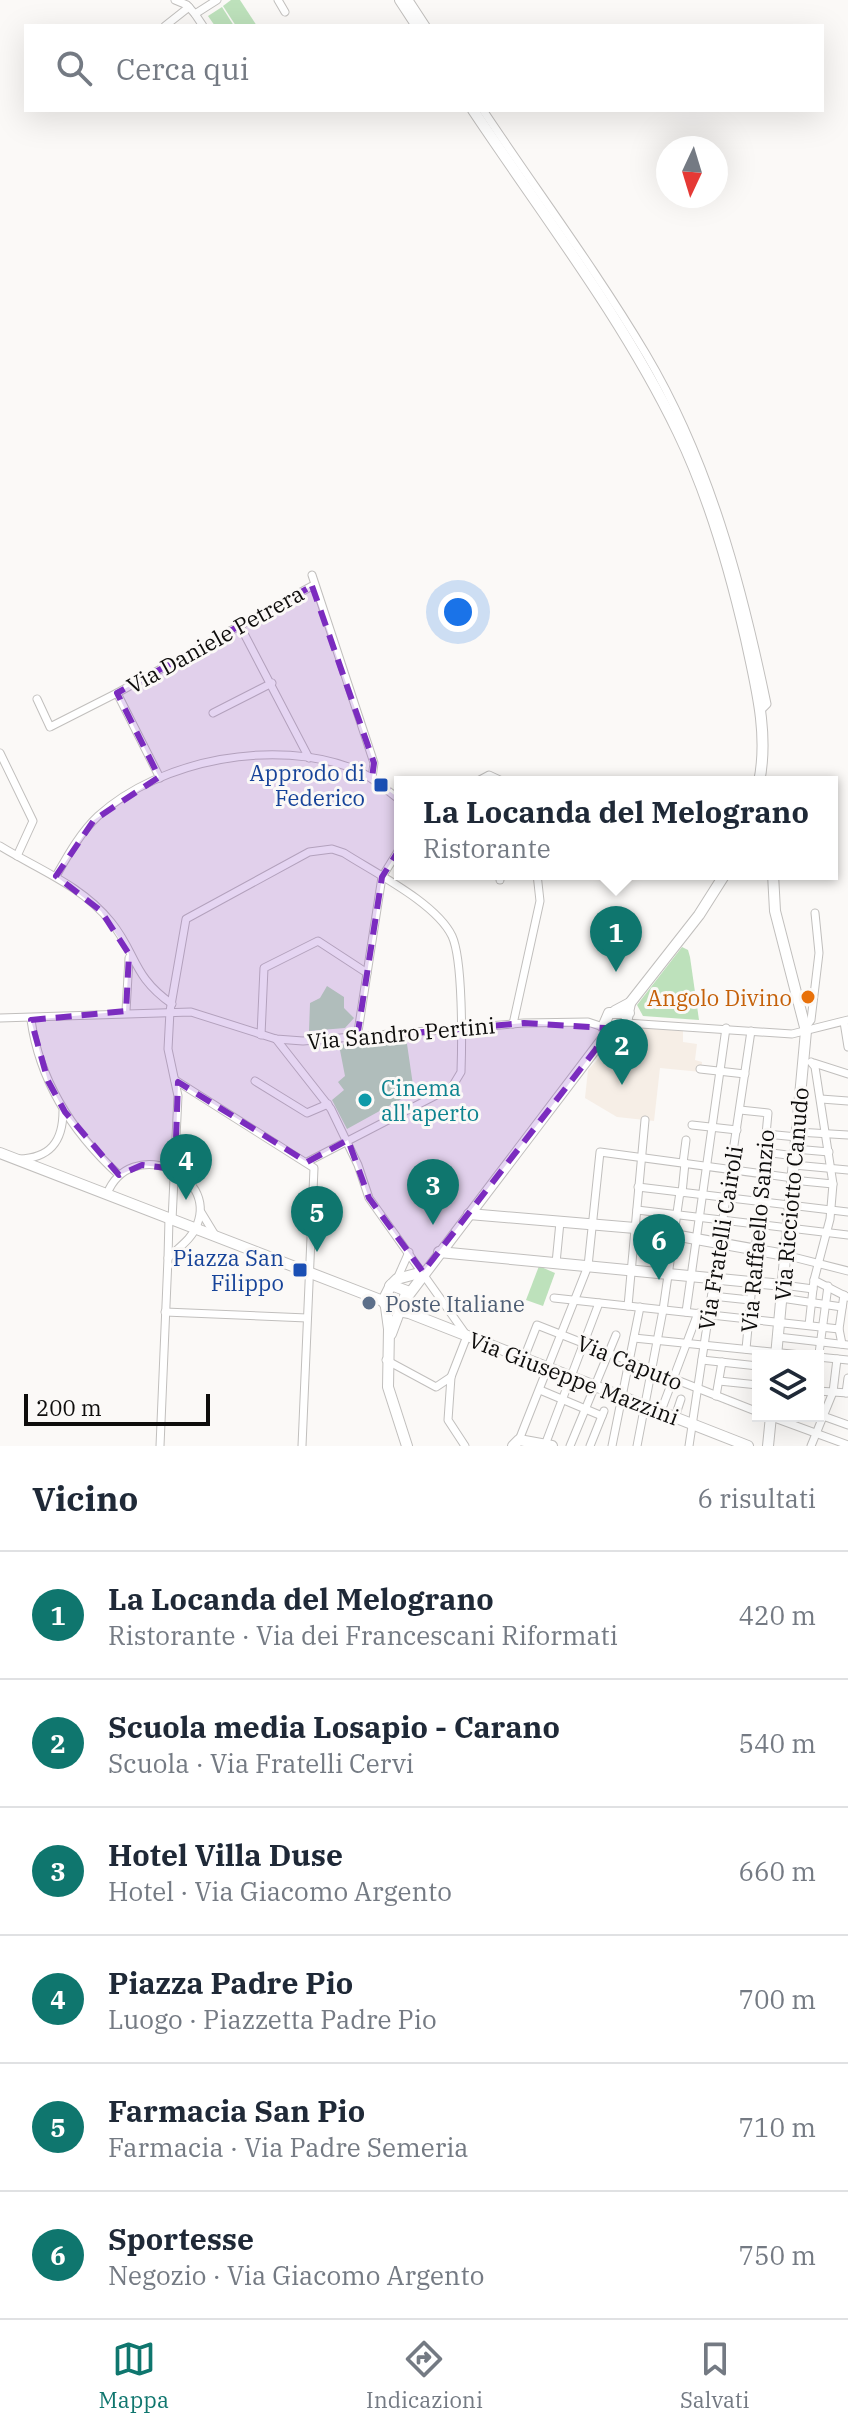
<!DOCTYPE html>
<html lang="it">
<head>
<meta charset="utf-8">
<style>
  :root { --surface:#fff; --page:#f6f6f7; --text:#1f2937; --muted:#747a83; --line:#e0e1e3; --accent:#0f766e }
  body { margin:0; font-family:"IBM Plex Serif",serif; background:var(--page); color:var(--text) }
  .controls { position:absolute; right:24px; bottom:24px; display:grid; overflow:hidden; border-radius:0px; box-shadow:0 8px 32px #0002 }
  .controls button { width:72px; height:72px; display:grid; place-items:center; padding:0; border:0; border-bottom:2px solid var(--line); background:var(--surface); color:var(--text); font:40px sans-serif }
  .compass { position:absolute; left:656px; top:136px; width:72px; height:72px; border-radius:50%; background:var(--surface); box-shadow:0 8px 32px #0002; rotate:184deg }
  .scale { position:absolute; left:24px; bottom:20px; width:186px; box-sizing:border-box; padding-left:8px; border:4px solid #0e0d0c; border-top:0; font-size:22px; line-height:28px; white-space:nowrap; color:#0e0d0c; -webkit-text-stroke:6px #fbf9f7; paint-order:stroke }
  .you { position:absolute; left:458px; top:612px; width:28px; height:28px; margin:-20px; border:6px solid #fff; border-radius:50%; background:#1a73e8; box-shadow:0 0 0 12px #1a73e833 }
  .badge { display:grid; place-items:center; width:52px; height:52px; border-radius:50%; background:var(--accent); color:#fff; font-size:26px; font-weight:700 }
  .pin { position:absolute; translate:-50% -66px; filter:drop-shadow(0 2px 4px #0008) }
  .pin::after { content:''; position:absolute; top:42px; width:28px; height:24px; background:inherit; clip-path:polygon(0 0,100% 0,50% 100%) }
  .popup { position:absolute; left:394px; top:776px; width:444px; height:104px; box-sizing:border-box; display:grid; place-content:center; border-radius:0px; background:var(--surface); filter:drop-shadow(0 2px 6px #0005); font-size:26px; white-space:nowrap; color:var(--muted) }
  .popup b { font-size:30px; color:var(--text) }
  .popup::after { content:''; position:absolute; left:50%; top:100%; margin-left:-16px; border:16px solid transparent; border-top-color:var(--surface) }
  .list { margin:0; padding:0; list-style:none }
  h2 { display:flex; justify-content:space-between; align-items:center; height:104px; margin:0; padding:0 32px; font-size:34px }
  h2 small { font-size:26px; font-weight:400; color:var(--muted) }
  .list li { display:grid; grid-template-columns:52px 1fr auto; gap:24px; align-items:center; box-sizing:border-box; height:128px; padding:0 32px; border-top:2px solid var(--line) }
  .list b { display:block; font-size:30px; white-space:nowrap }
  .list p { margin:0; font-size:26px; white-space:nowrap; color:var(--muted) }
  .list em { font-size:26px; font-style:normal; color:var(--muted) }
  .icon { flex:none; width:44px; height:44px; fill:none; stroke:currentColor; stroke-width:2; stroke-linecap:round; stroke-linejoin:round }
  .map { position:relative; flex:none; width:848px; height:1446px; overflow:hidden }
  .search { position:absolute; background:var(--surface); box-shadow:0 8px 32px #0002; left:24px; right:24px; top:24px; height:88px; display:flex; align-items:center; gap:20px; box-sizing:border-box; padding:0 28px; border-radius:0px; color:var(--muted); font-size:30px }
  .sheet { height:872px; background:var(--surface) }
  nav { display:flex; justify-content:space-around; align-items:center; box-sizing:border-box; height:112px; border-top:2px solid var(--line); background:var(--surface); font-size:22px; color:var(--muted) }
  nav a { display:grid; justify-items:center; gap:4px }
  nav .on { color:var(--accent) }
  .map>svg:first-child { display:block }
</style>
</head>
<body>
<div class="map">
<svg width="848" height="1446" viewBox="0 0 848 1446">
  <rect width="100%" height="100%" fill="#fbf9f7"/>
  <path fill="#f6eee6" d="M627,1027L683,1031V1042L697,1044L695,1060L702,1062L701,1072L660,1068L654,1121L617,1117L585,1098L588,1070Z"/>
  <g fill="#bde1bb">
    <path d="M231,0H240L257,26H236L223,6Z"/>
    <path d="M222,7L234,26H215L208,16Z"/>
    <path d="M682,947L688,950L690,957L699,1020L643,1016L637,1005Z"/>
    <path d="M327,986L344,997V1008L354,1018L345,1028L309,1031L310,1003L320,998Z"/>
    <path d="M406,1037L414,1092L347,1129L332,1100L344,1090L338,1082L345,1076L339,1045Z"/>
    <path d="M539,1266L555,1273L543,1306L526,1300Z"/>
  </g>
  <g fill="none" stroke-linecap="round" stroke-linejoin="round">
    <defs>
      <g id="street">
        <path d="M175,0L187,5L195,14L217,0"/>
        <path d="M278,0L285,12"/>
        <path d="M409,0L426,26"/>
        <path d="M195,14L203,26"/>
        <path d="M165,26L189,7"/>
        <path d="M483,110C537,191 596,270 646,354C709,460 742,583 767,704L760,711"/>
        <path d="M312,575L374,763L372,778"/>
        <path d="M239,624L309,758"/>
        <path d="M117,693L312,586"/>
        <path d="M37,699L50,727L117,693L160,778"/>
        <path d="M213,713L272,683"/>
        <path d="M0,753L33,821L17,856"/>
        <path d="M476,782L489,775L504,782"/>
        <path d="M0,846C39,870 81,885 111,922C137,954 132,976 172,1004"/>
        <path d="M56,876C68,855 80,833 98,816C161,759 276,738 354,769C372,776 385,789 400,800"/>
        <path d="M500,880V874"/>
        <path d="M126,1011L129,958"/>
        <path d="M0,1018L191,1012L276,1039L303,1041L524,1023L588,1022L603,1027"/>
        <path d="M31,1020C40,1083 73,1133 119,1175"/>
        <path d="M844,1022L848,1047"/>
        <path d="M626,1023L792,1034L848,1020"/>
        <path d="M513,1024L540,901L537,874"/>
        <path d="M805,1028L811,1020L819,953L815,913"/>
        <path d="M261,1035L264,968L318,941L367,973"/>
        <path d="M357,1038L382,877L400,848"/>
        <path d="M276,1039L331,1109L358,1165L369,1198L467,1336L451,1377L448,1420L465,1446"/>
        <path d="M814,1063L848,1074"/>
        <path d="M700,1069L745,1074"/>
        <path d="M175,1080L314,1168L302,1446"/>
        <path d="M255,1081L307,1113L328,1104"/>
        <path d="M821,1099L848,1101"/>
        <path d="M740,1110L768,1113L746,1349"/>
        <path d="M692,1125L737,1130"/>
        <path d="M797,1132L848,1135"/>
        <path d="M766,1134L797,1137"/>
        <path d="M795,1149L829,1152"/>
        <path d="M764,1152L795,1156"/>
        <path d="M19,1159C50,1158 63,1142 63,1111"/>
        <path d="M683,1163L686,1140"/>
        <path d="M794,1165L848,1170"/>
        <path d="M792,1180L833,1184"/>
        <path d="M638,1187L848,1212"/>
        <path d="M682,1193L685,1163"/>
        <path d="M107,1194C130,1136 218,1173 197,1225C192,1239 178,1248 168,1258L169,1218"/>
        <path d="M637,1210L848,1235"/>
        <path d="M201,1212L215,1235"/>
        <path d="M172,1220L178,1096L168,1049L170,1011L186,919L309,852L332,849L344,853C375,873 436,903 452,936C463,960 462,1042 461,1072L452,1087L307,1162"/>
        <path d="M785,1255L848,1271"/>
        <path d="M556,1263L560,1222"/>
        <path d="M397,1279L409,1252"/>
        <path d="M814,1280L847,1297"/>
        <path d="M783,1285L813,1289"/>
        <path d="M712,1296L750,1300"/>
        <path d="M554,1298L839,1329"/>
        <path d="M781,1298L842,1307"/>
        <path d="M628,1306L645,1120"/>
        <path d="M165,1312L307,1318"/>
        <path d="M686,1312L726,1028"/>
        <path d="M809,1325L814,1280L830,1219L833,1184L815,1067L811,1062"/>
        <path d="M778,1337L848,1345"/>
        <path d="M634,1338L811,1356"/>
        <path d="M842,1344L839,1329L844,1295"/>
        <path d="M818,1357L848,1360"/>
        <path d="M524,1358L537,1325L758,1412"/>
        <path d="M386,1360L436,1387L451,1377"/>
        <path d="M702,1360L758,1366"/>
        <path d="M818,1361L828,1286"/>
        <path d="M719,1381L758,1385"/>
        <path d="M540,1390L602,1416"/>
        <path d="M818,1391L848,1393"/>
        <path d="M846,1393L848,1378"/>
        <path d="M716,1396L722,1362"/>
        <path d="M661,1411L698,1313"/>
        <path d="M769,1416L848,1445"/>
        <path d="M823,1416L848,1425"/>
        <path d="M675,1417L681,1399"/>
        <path d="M519,1440L588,1266L600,1152L793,1178"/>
        <path d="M545,1445L599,1303"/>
        <path d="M160,1446L168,1258"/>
        <path d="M570,1446L616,1335"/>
        <path d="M590,1446L604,1411"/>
        <path d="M612,1446L640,1307"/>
        <path d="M637,1446L663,1310L680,1192"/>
        <path d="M689,1446L751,1031"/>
        <path d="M811,1446L833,1392L837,1359"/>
      </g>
      <g id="secondary">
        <path d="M400,0L417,26"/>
        <path d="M473,110C543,215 623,318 678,432C709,496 730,569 746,639C756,686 769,734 759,782"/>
        <path d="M773,874L775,911L806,1031L776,1356"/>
        <path d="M615,1011L630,1003L699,915L725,874"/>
        <path d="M629,1013H609L603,1027L614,1030L626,1023L630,1003"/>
        <path d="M0,1153L383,1301"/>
        <path d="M469,1214L635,1228L785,1255"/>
        <path d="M439,1252L783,1285"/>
        <path d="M390,1286L397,1279L423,1272"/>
        <path d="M407,1297L602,1040L614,1030"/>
        <path d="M383,1301L388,1309L409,1313L748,1446"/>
        <path d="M383,1301L391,1285L407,1291L391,1334"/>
        <path d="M386,1307L389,1329L388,1387L407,1446"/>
        <path d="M513,1446L519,1440L552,1446"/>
        <path d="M768,1446L771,1416"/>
      </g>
    </defs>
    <use href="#street" stroke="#c1bfbd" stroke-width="9"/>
    <use href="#secondary" stroke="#c1bfbd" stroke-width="12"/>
    <use href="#street" stroke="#fff" stroke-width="7"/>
    <use href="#secondary" stroke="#fff" stroke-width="10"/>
  </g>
  <path fill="#7b2cbf" fill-opacity="0.2" stroke="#7b2cbf" stroke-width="6" stroke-dasharray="16 10" stroke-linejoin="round" d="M312,586L374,763L372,778L401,800L426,807L382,877L357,1038L524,1023L605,1028L596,1049L423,1272L369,1198L348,1140L307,1162L178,1082L175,1169L142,1165L119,1175L65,1112L48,1081L31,1020L126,1011L129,954L101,911L56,876L94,820L159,777L117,693Z"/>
  <g fill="#1a4fb4" stroke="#fbf9f7" stroke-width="3">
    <rect x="373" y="777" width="16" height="16" rx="4"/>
    <rect x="292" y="1262" width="16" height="16" rx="4"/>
  </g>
  <circle fill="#e8710a" stroke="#fbf9f7" stroke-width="3" cx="808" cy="997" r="8"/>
  <circle fill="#0f9aa8" stroke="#fbf9f7" stroke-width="3" cx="365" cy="1100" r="8"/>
  <circle fill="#5c6f8a" stroke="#fbf9f7" stroke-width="3" cx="369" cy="1303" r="8"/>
  <g text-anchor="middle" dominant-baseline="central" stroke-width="6" stroke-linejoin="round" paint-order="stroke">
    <g font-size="22" fill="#0e0d0c" stroke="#fbf9f7">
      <text transform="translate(215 639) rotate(-29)">Via Daniele Petrera</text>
      <text transform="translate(401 1033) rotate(-5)">Via Sandro Pertini</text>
      <text transform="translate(791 1194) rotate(-85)">Via Ricciotto Canudo</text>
      <text transform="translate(757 1231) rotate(-85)">Via Raffaello Sanzio</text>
      <text transform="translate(720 1238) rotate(-81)">Via Fratelli Cairoli</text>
      <text transform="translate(630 1362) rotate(22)">Via Caputo</text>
      <text transform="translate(574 1378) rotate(21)">Via Giuseppe Mazzini</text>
    </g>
    <g font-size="22" fill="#164399" stroke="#fbf9f7" text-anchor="end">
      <text x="365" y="772">Approdo di<tspan x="365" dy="25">Federico</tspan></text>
      <text x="284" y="1257">Piazza San<tspan x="284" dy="25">Filippo</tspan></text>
    </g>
    <g font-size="22" fill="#c56008" stroke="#fbf9f7" text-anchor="end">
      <text x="792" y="997">Angolo Divino</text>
    </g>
    <g font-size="22" fill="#0d838f" stroke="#fbf9f7" text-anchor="start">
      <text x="381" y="1087">Cinema<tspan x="381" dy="25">all'aperto</tspan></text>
    </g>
    <g font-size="22" fill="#4e5e75" stroke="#fbf9f7" text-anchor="start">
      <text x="385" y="1303">Poste Italiane</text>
    </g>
  </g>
</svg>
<div class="controls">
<button><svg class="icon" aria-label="layers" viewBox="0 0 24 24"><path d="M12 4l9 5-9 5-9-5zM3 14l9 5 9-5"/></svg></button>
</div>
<svg class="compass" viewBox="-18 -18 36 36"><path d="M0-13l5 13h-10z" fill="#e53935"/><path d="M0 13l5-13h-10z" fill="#747a83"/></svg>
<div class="scale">200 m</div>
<div class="you"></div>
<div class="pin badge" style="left:616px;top:972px">1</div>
<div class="popup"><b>La Locanda del Melograno</b>Ristorante</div>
<div class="pin badge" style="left:622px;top:1085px">2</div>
<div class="pin badge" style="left:433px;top:1225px">3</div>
<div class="pin badge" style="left:186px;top:1200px">4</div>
<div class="pin badge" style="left:317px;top:1252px">5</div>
<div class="pin badge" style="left:659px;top:1280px">6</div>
<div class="search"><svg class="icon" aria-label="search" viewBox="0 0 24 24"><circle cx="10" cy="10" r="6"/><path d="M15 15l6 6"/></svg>Cerca qui</div>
</div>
<section class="sheet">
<h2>Vicino<small>6 risultati</small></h2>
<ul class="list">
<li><span class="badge">1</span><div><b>La Locanda del Melograno</b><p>Ristorante · Via dei Francescani Riformati</p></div><em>420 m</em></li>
<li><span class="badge">2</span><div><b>Scuola media Losapio - Carano</b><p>Scuola · Via Fratelli Cervi</p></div><em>540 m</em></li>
<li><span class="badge">3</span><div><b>Hotel Villa Duse</b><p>Hotel · Via Giacomo Argento</p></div><em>660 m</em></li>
<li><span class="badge">4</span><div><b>Piazza Padre Pio</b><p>Luogo · Piazzetta Padre Pio</p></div><em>700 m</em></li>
<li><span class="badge">5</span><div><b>Farmacia San Pio</b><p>Farmacia · Via Padre Semeria</p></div><em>710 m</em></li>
<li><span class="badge">6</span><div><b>Sportesse</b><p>Negozio · Via Giacomo Argento</p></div><em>750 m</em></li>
</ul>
</section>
<nav>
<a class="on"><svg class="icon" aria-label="map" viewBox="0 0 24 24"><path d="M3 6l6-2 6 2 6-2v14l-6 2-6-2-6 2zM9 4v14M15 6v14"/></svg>Mappa</a>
<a><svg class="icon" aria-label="directions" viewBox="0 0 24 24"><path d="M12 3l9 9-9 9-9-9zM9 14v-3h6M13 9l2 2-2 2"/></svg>Indicazioni</a>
<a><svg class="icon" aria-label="saved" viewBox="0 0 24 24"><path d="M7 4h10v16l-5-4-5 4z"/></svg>Salvati</a>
</nav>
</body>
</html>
